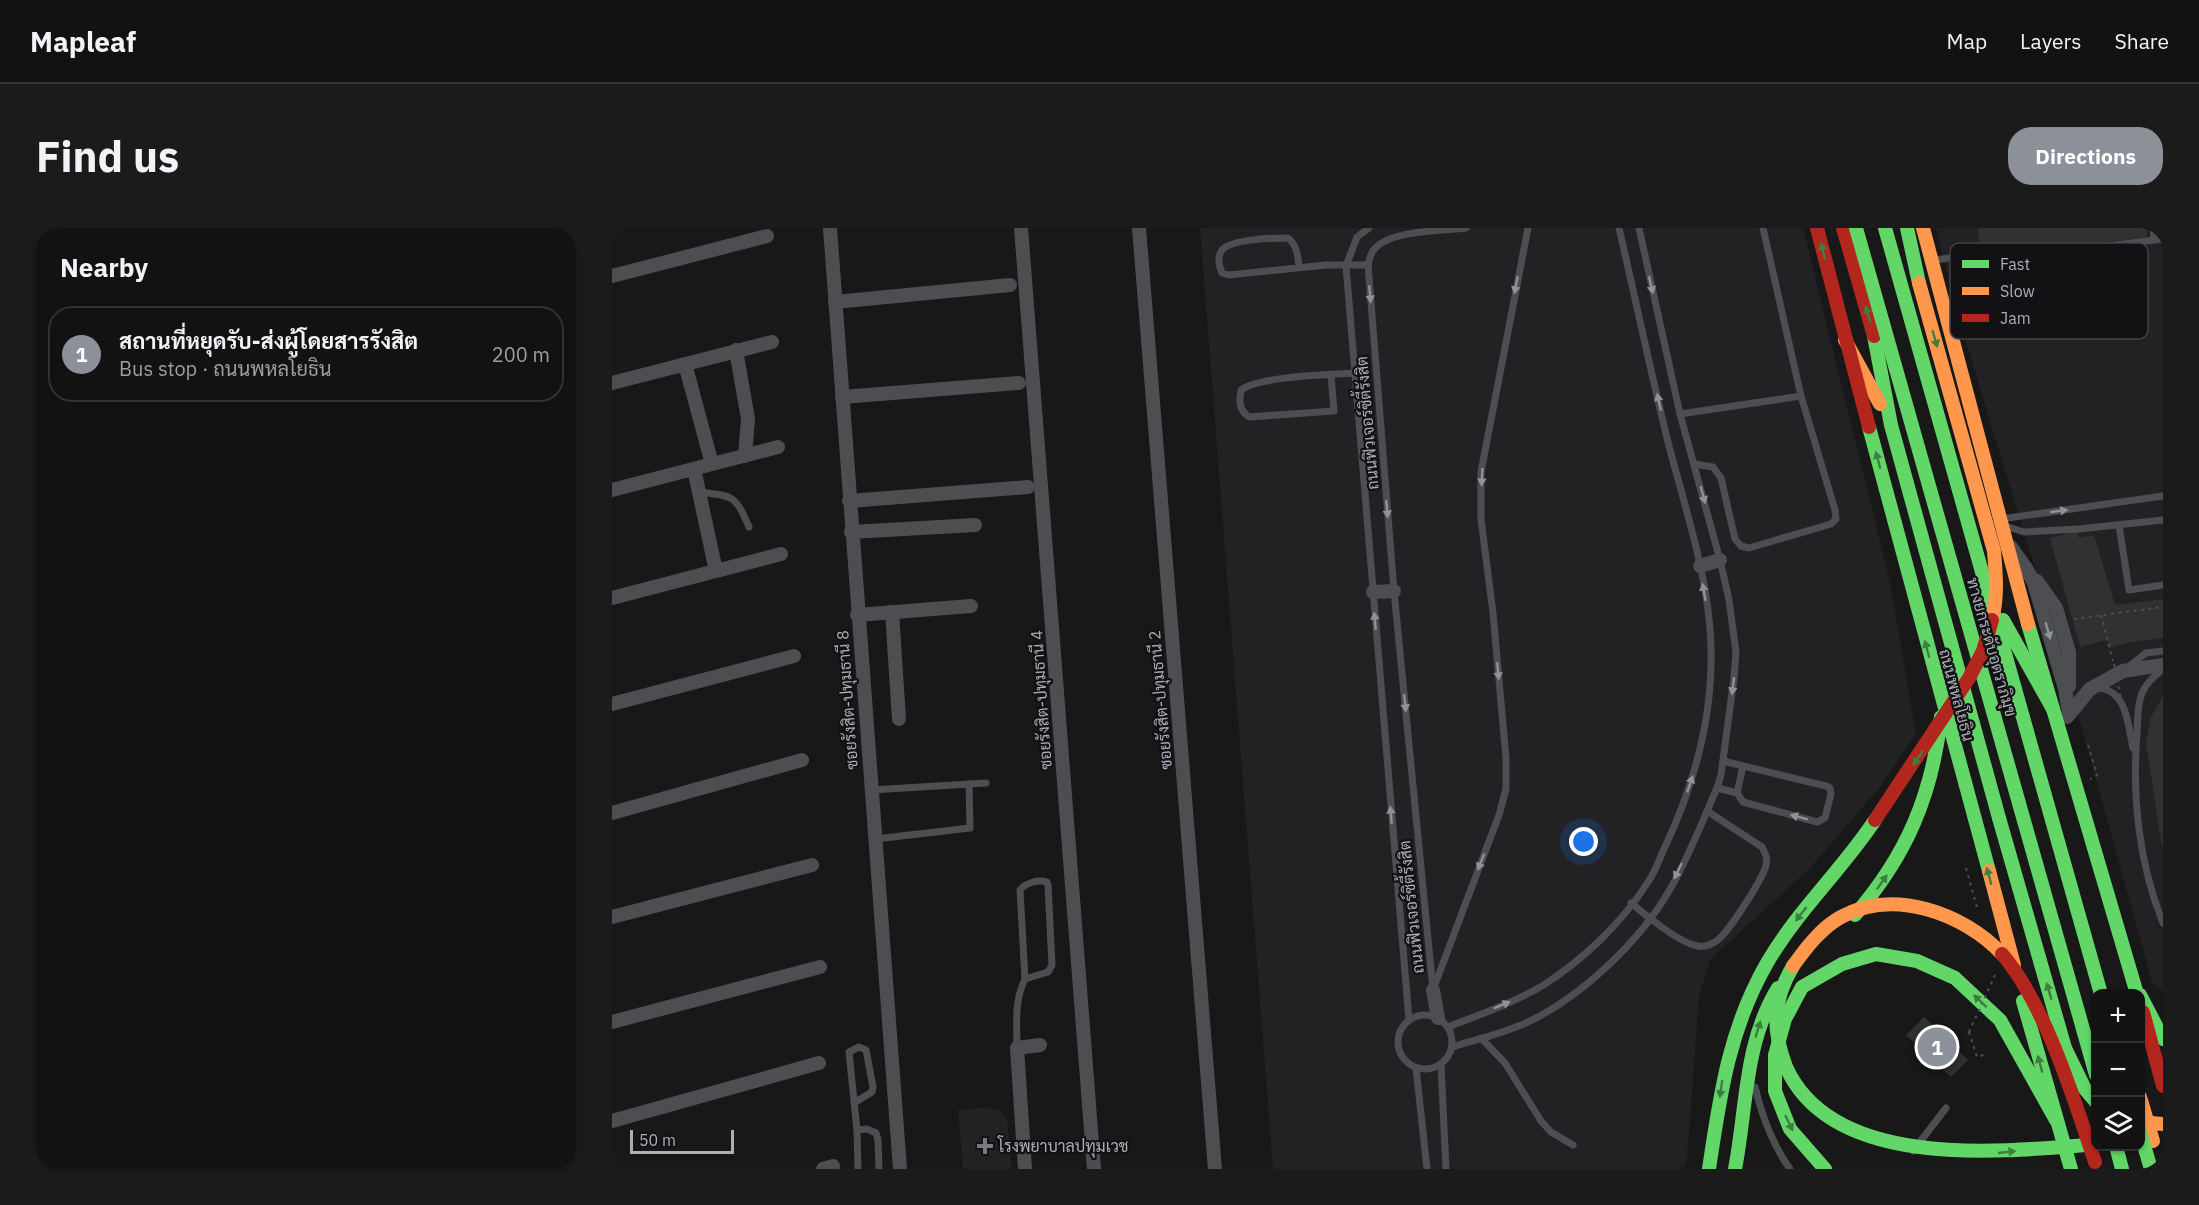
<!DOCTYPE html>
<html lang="en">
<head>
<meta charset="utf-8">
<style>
  :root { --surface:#121212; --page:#1b1b1b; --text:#f1f3f6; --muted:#9c9e9f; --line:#313232; --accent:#8c9099 }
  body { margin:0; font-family:"IBM Plex Sans",Sarabun,sans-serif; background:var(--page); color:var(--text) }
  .controls { position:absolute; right:18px; bottom:18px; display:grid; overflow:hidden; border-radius:12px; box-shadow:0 2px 4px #0004 }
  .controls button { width:54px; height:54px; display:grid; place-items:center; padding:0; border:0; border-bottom:2px solid var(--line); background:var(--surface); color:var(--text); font:30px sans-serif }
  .scale { position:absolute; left:18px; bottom:15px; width:104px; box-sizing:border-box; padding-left:6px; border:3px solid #abafb8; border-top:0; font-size:16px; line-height:21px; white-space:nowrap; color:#abafb8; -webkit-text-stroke:4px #121214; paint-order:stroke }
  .you { position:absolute; left:972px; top:614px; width:21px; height:21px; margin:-15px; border:4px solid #fff; border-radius:50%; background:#1a73e8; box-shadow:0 0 0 9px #1a73e833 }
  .badge { display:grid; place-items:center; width:39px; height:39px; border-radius:50%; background:var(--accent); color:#fff; font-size:20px; font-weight:700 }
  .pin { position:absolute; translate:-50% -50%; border:3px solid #fff; box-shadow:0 2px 6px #0006 }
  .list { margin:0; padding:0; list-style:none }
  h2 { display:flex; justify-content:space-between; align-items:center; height:78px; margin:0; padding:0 24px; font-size:26px }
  h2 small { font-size:20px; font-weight:400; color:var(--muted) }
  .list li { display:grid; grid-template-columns:39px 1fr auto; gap:18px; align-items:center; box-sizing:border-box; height:96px; margin:0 12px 12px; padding:0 12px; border:2px solid var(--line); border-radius:24px }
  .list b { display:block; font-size:22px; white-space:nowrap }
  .list p { margin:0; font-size:20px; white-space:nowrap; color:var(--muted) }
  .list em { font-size:20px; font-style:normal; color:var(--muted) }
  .icon { flex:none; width:33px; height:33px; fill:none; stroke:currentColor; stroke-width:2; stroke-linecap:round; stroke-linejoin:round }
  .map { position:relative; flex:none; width:1551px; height:941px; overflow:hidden; border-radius:24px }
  header { display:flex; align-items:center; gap:36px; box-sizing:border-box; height:84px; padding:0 30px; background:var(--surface); border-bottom:2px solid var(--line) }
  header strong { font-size:28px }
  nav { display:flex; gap:33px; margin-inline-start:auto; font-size:21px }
  .intro { display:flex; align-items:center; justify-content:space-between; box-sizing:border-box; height:144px; padding:0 36px }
  h1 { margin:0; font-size:42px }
  .button { padding:15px 27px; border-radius:24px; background:var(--accent); color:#fff; font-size:21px; font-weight:700 }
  main { display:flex; gap:36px; padding:0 36px }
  aside { flex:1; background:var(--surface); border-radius:24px; box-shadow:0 2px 4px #0004 }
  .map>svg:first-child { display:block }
</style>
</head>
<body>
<header>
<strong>Mapleaf</strong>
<nav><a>Map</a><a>Layers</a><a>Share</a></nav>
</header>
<div class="intro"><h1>Find us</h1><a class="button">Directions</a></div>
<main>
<aside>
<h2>Nearby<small></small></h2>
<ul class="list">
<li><span class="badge">1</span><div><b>สถานที่หยุดรับ-ส่งผู้โดยสารรังสิต</b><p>Bus stop · ถนนพหลโยธิน</p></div><em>200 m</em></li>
</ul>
</aside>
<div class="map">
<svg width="1551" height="941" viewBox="0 0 1551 941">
  <rect width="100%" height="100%" fill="#181818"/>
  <g fill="#222224">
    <path d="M588,0H1191L1278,354L1304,506L1268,559L1199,639L1098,732L1087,769L1075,932L1071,941H661Z"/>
    <path d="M1324,0H1551V764L1540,754L1451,432L1350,101Z"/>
    <path d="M377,879L388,882L395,890L400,941H351L346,882Z"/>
  </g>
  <g fill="#313132">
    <path d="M1366,0H1534L1535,9L1369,29Z"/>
    <path d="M1465,303L1467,310L1482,307L1503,377L1551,371V410L1514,415L1497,420L1495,412L1468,419L1438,310Z"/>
    <path d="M1551,468V619H1550L1534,515L1539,489Z"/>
    <path d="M1312,789L1356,832L1339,849L1294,807Z"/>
  </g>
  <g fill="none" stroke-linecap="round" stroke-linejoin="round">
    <g stroke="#4e4f52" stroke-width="2" stroke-dasharray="3 4.5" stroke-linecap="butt">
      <path d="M1489,387L1501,433"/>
      <path d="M1462,391L1551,379"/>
      <path d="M1476,517L1485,547L1478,551"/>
      <path d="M1357,804L1365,829L1375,826"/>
    </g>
    <g stroke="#4d4e51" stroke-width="7">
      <path d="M757,0L745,9L734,38L797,792"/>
      <path d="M1541,0L1542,12"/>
      <path d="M1549,0L1551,12"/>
      <path d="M1322,32L1360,27L1370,34L1551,11"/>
      <path d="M687,39C686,28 685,17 676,10C662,10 619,11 610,22C605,29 607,38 610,45L617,47L714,37H756"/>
      <path d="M719,147L722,183L637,189C627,182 627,174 629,162C647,148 717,147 742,145"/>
      <path d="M1068,186L1189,168L1151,0"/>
      <path d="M1083,236L1101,239L1109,250L1123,311L1129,318L1137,320L1219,296L1224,291L1223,282L1189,168"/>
      <path d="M87,264C122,268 123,267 137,299"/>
      <path d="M1389,291L1551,268"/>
      <path d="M1507,297L1517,362L1551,357"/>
      <path d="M1393,298L1412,304L1467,301L1551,292"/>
      <path d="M1516,439L1534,425L1551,423"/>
      <path d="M1551,441C1544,447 1537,452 1532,461C1525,474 1526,491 1525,506C1520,569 1527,636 1551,695"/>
      <path d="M1483,460C1515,459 1516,497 1521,520"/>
      <path d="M1111,533L1214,558L1218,560L1219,566L1213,590L1205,594L1131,574L1125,565L1131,538"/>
      <path d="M1105,560L1125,565"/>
      <path d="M259,562L374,555"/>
      <path d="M263,611L358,600L357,556"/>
      <path d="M1019,675C1033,687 1069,716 1086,718C1094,720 1105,714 1110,708C1121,696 1151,651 1154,637C1156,630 1153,625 1150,619L1095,583"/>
      <path d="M822,759L887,587L894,561V530L881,385L869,291V244L916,0"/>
      <path d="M821,762L782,363L756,37C757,33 758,27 761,23C775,2 830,3 854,0"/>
      <circle cx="813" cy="814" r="27"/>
      <path d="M836,799C867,787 901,775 930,758C971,732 1010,695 1036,654C1043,644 1047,632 1052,621C1082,558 1101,488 1099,418C1097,351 1074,283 1057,218C1039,146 1024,73 1007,0"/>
      <path d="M869,810L893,835L929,893L939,904L961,917"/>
      <path d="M840,819C866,811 894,805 918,793C970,768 1028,713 1057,663C1076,631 1090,594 1105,560L1109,547L1122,450L1124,424L1117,372L1108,332L1068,186L1027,0"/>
      <path d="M405,820C405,796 402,773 413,751L408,662C413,655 427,651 435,654L436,657L440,737L436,744L413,751"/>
      <path d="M829,836L834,941"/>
      <path d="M804,840L815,941"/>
      <path d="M1143,859C1150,888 1160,916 1178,941"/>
      <path d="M242,875L260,864L261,859L254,822L247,819L237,824L245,902L246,941"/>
      <path d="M245,902L255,901L264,905L266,912L267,941"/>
      <path d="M1301,923L1334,880"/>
    </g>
    <g stroke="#4d4e51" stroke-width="14">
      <path d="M218,0L288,941"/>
      <path d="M409,0L482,941"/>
      <path d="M527,0L603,941"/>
      <path d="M0,48L155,8"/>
      <path d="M223,74L398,57"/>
      <path d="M124,122L136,191L133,228"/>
      <path d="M73,136L100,236"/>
      <path d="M0,155L160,114"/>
      <path d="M230,169L407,155"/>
      <path d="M82,241L104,343"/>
      <path d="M0,262L166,219"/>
      <path d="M237,273L416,259"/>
      <path d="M239,304L363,297"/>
      <path d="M1399,319L1414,340L1422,355L1453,461L1457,485"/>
      <path d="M1088,338L1108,332"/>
      <path d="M1425,353L1444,380L1457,424V458"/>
      <path d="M761,364L782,363"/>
      <path d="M0,370L169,326"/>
      <path d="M280,384L287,491"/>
      <path d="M245,387L359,378"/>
      <path d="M0,476L182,428"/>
      <path d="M1455,489L1478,461L1511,443L1551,437"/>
      <path d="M0,585L190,532"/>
      <path d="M0,689L200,637"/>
      <path d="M821,762L826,790"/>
      <path d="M0,794L208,739"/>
      <path d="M0,893L207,835"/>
      <path d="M211,941L221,938"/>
      <path d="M413,941L405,820L428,817"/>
    </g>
    <g stroke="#63d668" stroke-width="14">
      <path d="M1295,0L1307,55"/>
      <path d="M1262,108L1279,197L1387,590"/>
      <path d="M1257,199L1377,643"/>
      <path d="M1391,392L1441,481"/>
      <path d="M1416,396L1525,766"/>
      <path d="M1243,687C1295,627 1320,567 1329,489"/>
      <path d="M1528,767L1551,811"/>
      <path d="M1411,773L1459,941"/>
      <path d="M1504,918L1510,941"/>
      <path d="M1123,941C1135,879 1132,815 1166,760"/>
      <path d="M1213,941L1178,901L1163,863V827L1173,791L1190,759L1230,736L1264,726L1305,733L1343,750L1388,792L1444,892"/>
    </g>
    <g stroke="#ff974d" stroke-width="14">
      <path d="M1311,0L1416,396"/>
      <path d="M1233,112L1268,176"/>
      <path d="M1377,643L1402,737"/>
      <path d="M1528,869L1541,913"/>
    </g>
    <g stroke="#b3261e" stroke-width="14">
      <path d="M1205,0L1257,199"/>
      <path d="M1231,0L1262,108"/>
      <path d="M1531,784L1551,858"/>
    </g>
    <g stroke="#4e4f52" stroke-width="2" stroke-dasharray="3 4.5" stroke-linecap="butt">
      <path d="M1502,436L1516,508"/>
      <path d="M1354,640L1366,683"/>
      <path d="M1357,804L1383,747"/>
    </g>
    <g stroke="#63d668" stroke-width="14">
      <path d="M1244,0L1484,847"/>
      <path d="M1273,0L1489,766"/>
      <path d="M1387,590L1453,820L1473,861L1484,874"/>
      <path d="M1181,738C1160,774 1160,801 1174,839C1220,941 1382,925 1484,916"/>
      <path d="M1528,904L1539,941"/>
      <path d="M1097,941C1108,867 1117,801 1155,735C1185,683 1230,642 1263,592"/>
    </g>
    <g stroke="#ff974d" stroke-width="14">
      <path d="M1307,55L1382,323C1384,347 1386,368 1380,392"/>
      <path d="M1181,738C1194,720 1209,700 1229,689C1282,660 1351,685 1390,726"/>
      <path d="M1528,894L1551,896"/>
    </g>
    <g stroke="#b3261e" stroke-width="14">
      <path d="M1263,592L1357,450L1371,423L1380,392"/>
      <path d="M1390,726C1433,776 1462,871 1483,934"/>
    </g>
  </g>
  <defs><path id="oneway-solid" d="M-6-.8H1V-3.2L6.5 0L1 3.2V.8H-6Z" transform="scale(1.5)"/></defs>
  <g fill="#3f7e42">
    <use href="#oneway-solid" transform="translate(1211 23) rotate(-103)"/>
    <use href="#oneway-solid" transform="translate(1256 86) rotate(-106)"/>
    <use href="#oneway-solid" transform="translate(1323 111) rotate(74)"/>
    <use href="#oneway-solid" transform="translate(1266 232) rotate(-105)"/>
    <use href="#oneway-solid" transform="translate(1315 421) rotate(-105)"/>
    <use href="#oneway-solid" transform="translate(1306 530) rotate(124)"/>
    <use href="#oneway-solid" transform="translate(1377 648) rotate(-105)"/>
    <use href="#oneway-solid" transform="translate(1270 654) rotate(-55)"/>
    <use href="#oneway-solid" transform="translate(1189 686) rotate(128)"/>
    <use href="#oneway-solid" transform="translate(1437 763) rotate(-106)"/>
    <use href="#oneway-solid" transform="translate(1368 773) rotate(-137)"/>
    <use href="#oneway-solid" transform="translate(1146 801) rotate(-73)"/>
    <use href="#oneway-solid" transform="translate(1428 836) rotate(-105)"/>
    <use href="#oneway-solid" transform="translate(1109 861) rotate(98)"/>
    <use href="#oneway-solid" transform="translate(1177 895) rotate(64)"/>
    <use href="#oneway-solid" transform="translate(1395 924) rotate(-6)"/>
  </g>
  <g fill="#8f9299">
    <use href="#oneway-solid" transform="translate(904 57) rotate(101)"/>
    <use href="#oneway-solid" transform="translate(1039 57) rotate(77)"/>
    <use href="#oneway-solid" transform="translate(758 66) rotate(85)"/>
    <use href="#oneway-solid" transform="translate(1047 174) rotate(-103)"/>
    <use href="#oneway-solid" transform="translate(870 249) rotate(93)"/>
    <use href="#oneway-solid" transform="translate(1091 267) rotate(75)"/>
    <use href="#oneway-solid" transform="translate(775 281) rotate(85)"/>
    <use href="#oneway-solid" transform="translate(1447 283) rotate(-8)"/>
    <use href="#oneway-solid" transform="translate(1092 364) rotate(-100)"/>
    <use href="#oneway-solid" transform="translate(763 393) rotate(-95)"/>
    <use href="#oneway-solid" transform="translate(1436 403) rotate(74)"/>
    <use href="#oneway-solid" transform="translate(886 443) rotate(85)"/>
    <use href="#oneway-solid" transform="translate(1121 458) rotate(97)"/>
    <use href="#oneway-solid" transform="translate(793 475) rotate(84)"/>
    <use href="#oneway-solid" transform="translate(1078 556) rotate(-71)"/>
    <use href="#oneway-solid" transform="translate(779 587) rotate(-95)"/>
    <use href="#oneway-solid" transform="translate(1187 589) rotate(-165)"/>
    <use href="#oneway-solid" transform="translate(869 634) rotate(111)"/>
    <use href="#oneway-solid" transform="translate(1066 643) rotate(116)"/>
    <use href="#oneway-solid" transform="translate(890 777) rotate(-23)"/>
  </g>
  <path fill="#787a80" stroke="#121214" stroke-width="2" d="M370 909h6v6h6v6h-6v6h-6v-6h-6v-6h6z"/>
  <g text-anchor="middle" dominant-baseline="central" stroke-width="4.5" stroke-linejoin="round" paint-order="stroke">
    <g font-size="16" fill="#abafb8" stroke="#121214">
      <text transform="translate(755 195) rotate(-95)">ถนนฟิวเจอร์ซิตี้รังสิต</text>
      <text transform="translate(1380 419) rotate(74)">ทางยกระดับอุตราภิมุข</text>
      <text transform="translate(1345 467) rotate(75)">ถนนพหลโยธิน</text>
      <text transform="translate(235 472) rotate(-94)">ซอยรังสิต-ปทุมธานี 8</text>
      <text transform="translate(429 472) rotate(-94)">ซอยรังสิต-ปทุมธานี 4</text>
      <text transform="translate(548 472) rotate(-95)">ซอยรังสิต-ปทุมธานี 2</text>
      <text transform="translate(799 679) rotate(-96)">ถนนฟิวเจอร์ซิตี้รังสิต</text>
    </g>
    <g font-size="16" fill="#abafb8" stroke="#121214" text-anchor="start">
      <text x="386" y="918">โรงพยาบาลปทุมเวช</text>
    </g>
  </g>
  <rect x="1338" y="15" width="198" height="96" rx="9" fill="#121214" stroke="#404145" stroke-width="1.5"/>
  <rect x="1350" y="32" width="27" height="8" fill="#63d668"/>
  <rect x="1350" y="59" width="27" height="8" fill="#ff974d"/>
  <rect x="1350" y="86" width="27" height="8" fill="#b3261e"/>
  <g font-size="16" fill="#abafb8">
    <text x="1388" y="42">Fast</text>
    <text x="1388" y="69">Slow</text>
    <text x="1388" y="96">Jam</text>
  </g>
</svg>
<div class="controls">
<button>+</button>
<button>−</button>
<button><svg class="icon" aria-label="layers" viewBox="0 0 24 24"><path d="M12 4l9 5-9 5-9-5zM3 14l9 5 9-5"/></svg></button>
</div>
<div class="scale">50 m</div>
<div class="you"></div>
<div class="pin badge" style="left:1325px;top:819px">1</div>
</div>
</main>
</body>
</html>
